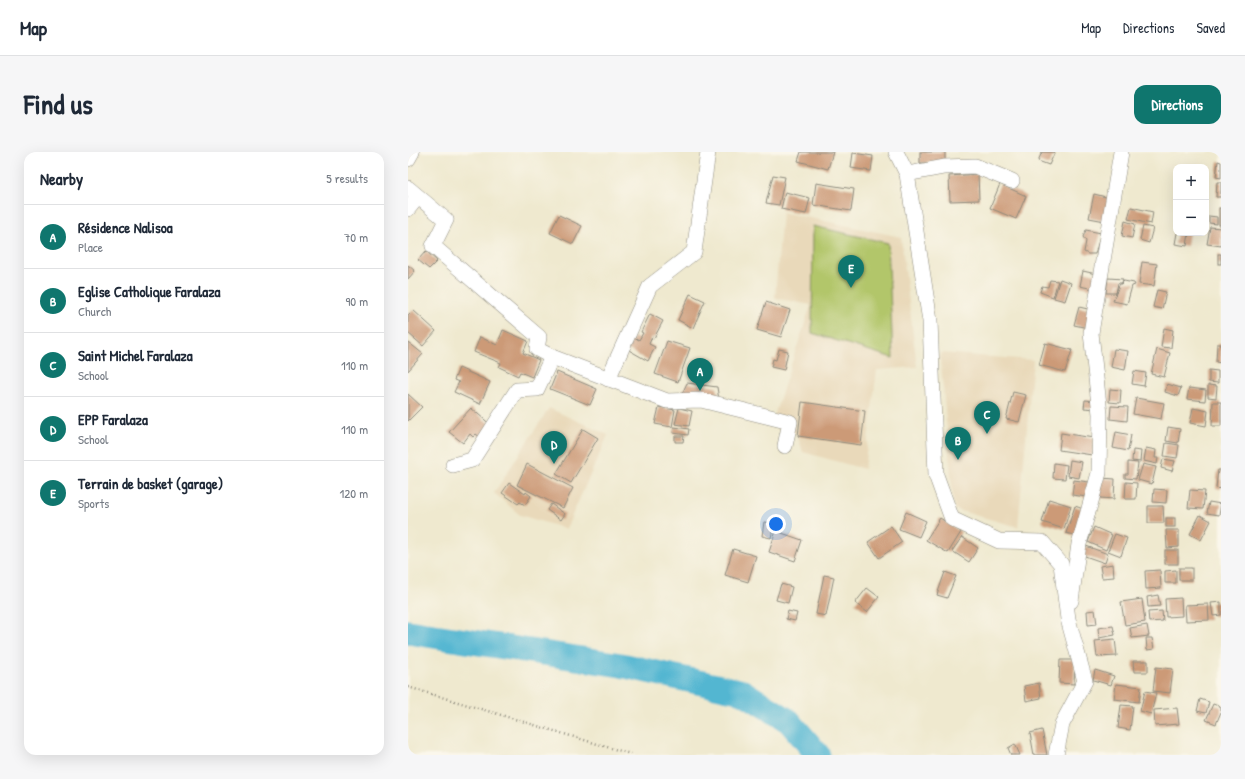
<!DOCTYPE html>
<html lang="en">
<head>
<meta charset="utf-8">
<style>
  :root { --surface:#fff; --page:#f6f6f7; --text:#1f2937; --muted:#747a83; --line:#e0e1e3; --accent:#0f766e }
  body { margin:0; font-family:"Patrick Hand",sans-serif; background:var(--page); color:var(--text) }
  .controls { position:absolute; right:12px; top:12px; display:grid; overflow:hidden; border-radius:8px; box-shadow:0 4px 16px #0002 }
  .controls button { width:36px; height:36px; display:grid; place-items:center; padding:0; border:0; border-bottom:1px solid var(--line); background:var(--surface); color:var(--text); font:20px sans-serif }
  .you { position:absolute; left:368px; top:372px; width:14px; height:14px; margin:-10px; border:3px solid #fff; border-radius:50%; background:#1a73e8; box-shadow:0 0 0 6px #1a73e833 }
  .badge { display:grid; place-items:center; width:26px; height:26px; border-radius:50%; background:var(--accent); color:#fff; font-size:13px; font-weight:700 }
  .pin { position:absolute; translate:-50% -33px; filter:drop-shadow(0 1px 2px #0008) }
  .pin::after { content:''; position:absolute; top:21px; width:14px; height:12px; background:inherit; clip-path:polygon(0 0,100% 0,50% 100%) }
  .list { margin:0; padding:0; list-style:none }
  h2 { display:flex; justify-content:space-between; align-items:center; height:52px; margin:0; padding:0 16px; font-size:17px }
  h2 small { font-size:13px; font-weight:400; color:var(--muted) }
  .list li { display:grid; grid-template-columns:26px 1fr auto; gap:12px; align-items:center; box-sizing:border-box; height:64px; padding:0 16px; border-top:1px solid var(--line) }
  .list b { display:block; font-size:15px; white-space:nowrap }
  .list p { margin:0; font-size:13px; white-space:nowrap; color:var(--muted) }
  .list em { font-size:13px; font-style:normal; color:var(--muted) }
  .map { position:relative; flex:none; width:813px; height:603px; overflow:hidden; border-radius:12px }
  header { display:flex; align-items:center; gap:24px; box-sizing:border-box; height:56px; padding:0 20px; background:var(--surface); border-bottom:1px solid var(--line) }
  header strong { font-size:19px }
  nav { display:flex; gap:22px; margin-inline-start:auto; font-size:14px }
  .intro { display:flex; align-items:center; justify-content:space-between; box-sizing:border-box; height:96px; padding:0 24px }
  h1 { margin:0; font-size:28px }
  .button { padding:10px 18px; border-radius:12px; background:var(--accent); color:#fff; font-size:14px; font-weight:700 }
  main { display:flex; gap:24px; padding:0 24px }
  aside { flex:1; background:var(--surface); border-radius:12px; box-shadow:0 4px 16px #0002 }
  .map>svg:first-child { display:block }
</style>
</head>
<body>
<header>
<strong>Map</strong>
<nav><a>Map</a><a>Directions</a><a>Saved</a></nav>
</header>
<div class="intro"><h1>Find us</h1><a class="button">Directions</a></div>
<main>
<aside>
<h2>Nearby<small>5 results</small></h2>
<ul class="list">
<li><span class="badge">A</span><div><b>Résidence Nalisoa</b><p>Place</p></div><em>70 m</em></li>
<li><span class="badge">B</span><div><b>Eglise Catholique Faralaza</b><p>Church</p></div><em>90 m</em></li>
<li><span class="badge">C</span><div><b>Saint Michel Faralaza</b><p>School</p></div><em>110 m</em></li>
<li><span class="badge">D</span><div><b>EPP Faralaza</b><p>School</p></div><em>110 m</em></li>
<li><span class="badge">E</span><div><b>Terrain de basket (garage)</b><p>Sports</p></div><em>120 m</em></li>
</ul>
</aside>
<div class="map">
<svg width="813" height="603" viewBox="0 0 813 603">
  <rect width="100%" height="100%" fill="#fbf7ec"/>
  <filter id="ink" filterUnits="userSpaceOnUse"><feTurbulence type="fractalNoise" baseFrequency=".025" numOctaves="2"/><feDisplacementMap in="SourceGraphic" scale="8" xChannelSelector="R" yChannelSelector="G"/><feConvolveMatrix kernelMatrix="1 2 1 2 8 2 1 2 1" color-interpolation-filters="sRGB"/></filter>
  <filter id="wash" filterUnits="userSpaceOnUse"><feTurbulence type="fractalNoise" baseFrequency=".012" numOctaves="4" result="noise"/><feDisplacementMap in="SourceGraphic" scale="16" xChannelSelector="R" yChannelSelector="G"/><feGaussianBlur stdDeviation="0.9" result="paint"/><feColorMatrix in="noise" values="0 0 0 0 0 0 0 0 0 0 0 0 0 0 0 0 0 1.4 0 .05"/><feComposite in="paint" operator="in"/></filter>
  <g filter="url(#wash)">
    <rect width="100%" height="100%" fill="#efe9cf"/>
    <g fill="#e9d9ba">
      <path d="M374,60L493,85L509,215L469,218L456,317L395,300L389,282L364,270L403,153L367,146Z"/>
      <path d="M532,201L625,208L610,375L546,357Z"/>
      <path d="M141,256L200,283L158,377L112,363L86,341Z"/>
    </g>
    <path fill="#b2c66a" stroke="#6e784a" d="M405,74L480,91L485,206L404,181Z"/>
    <g fill="none" stroke-linecap="round" stroke-linejoin="round">
      <path stroke="#52b6d1" stroke-width="25" d="M0,480L213,513L335,540L381,569L410,603"/>
    </g>
    <g id="blocks">
      <g fill="#cc9a77">
        <path d="M393,0H425L420,17L390,9Z"/>
        <rect x="512" y="0" width="25" height="11"/>
        <path d="M634,0H647L641,13L630,9Z"/>
        <path d="M445,1L465,4L463,19L443,16Z"/>
        <path d="M810,9L813,10V26L808,25Z"/>
        <path d="M570,22L571,48L542,49L541,24Z"/>
        <path d="M365,23L377,25L371,53L358,51Z"/>
        <path d="M809,30H813V45H808Z"/>
        <path d="M408,31L446,37L443,59L405,53Z"/>
        <path d="M592,32L618,44L608,67L582,56Z"/>
        <path d="M377,40L402,46L398,62L373,57Z"/>
        <path d="M686,42L702,46L697,69L681,66Z"/>
        <path d="M723,55L745,60L743,72L720,67Z"/>
        <rect x="811" y="56" width="2" height="17"/>
        <path d="M151,63L174,74L165,92L142,81Z"/>
        <path d="M801,64L809,65V72L801,71Z"/>
        <path d="M717,69L727,72L724,86L714,84Z"/>
        <path d="M735,74L745,76L741,91L732,88Z"/>
        <path d="M802,75L813,76V94L799,92Z"/>
        <path d="M678,78L693,81L687,102H680L676,100L678,89L675,85Z"/>
        <path d="M769,81H781L779,94L767,92Z"/>
        <path d="M18,99L29,109L21,117L10,108Z"/>
        <rect x="810" y="102" width="3" height="10"/>
        <path d="M734,110L749,112L746,134L731,132Z"/>
        <path d="M0,113L7,119L0,127Z"/>
        <path d="M675,119L688,122L685,137L672,134Z"/>
        <path d="M700,126L715,127L714,131L716,129L726,131L727,133L724,134L719,152L705,149L711,133L714,131H710L708,141H698Z"/>
        <path d="M652,127L663,131L657,149L646,146Z"/>
        <path d="M642,128L650,129L645,145L632,140L634,134L640,135Z"/>
        <path d="M749,138L758,140L754,157L745,155Z"/>
        <path d="M282,142L297,149L285,176L270,168Z"/>
        <path d="M358,150L382,158L373,185L349,178Z"/>
        <path d="M671,155L684,158L680,176L666,173Z"/>
        <path d="M5,158L28,179L15,194L0,181V163Z"/>
        <path d="M242,162L255,169L246,186L244,185L241,192L247,195L240,209L219,197L226,185L231,188L235,181L233,180Z"/>
        <path d="M756,176L765,178L763,196L753,195Z"/>
        <path d="M95,178L120,189L115,201L131,208L124,225L112,220L110,224L91,215L93,211L66,200L72,185L89,193Z"/>
        <path d="M259,189L282,196L270,230L247,222Z"/>
        <path d="M0,190L15,202L0,219Z"/>
        <path d="M637,191L664,198L657,220L631,213Z"/>
        <path d="M809,192H813V211L808,210Z"/>
        <path d="M371,197L380,199L376,218L363,215L365,207L368,208Z"/>
        <path d="M706,197L720,199L717,218L703,215Z"/>
        <path d="M749,197L762,201L756,225L743,222Z"/>
        <path d="M51,216L82,230L72,252L46,240L51,230L46,228Z"/>
        <path d="M801,218L810,219V231L801,230Z"/>
        <path d="M726,219L738,221L736,234L724,232Z"/>
        <path d="M149,220L189,237L182,253L142,237Z"/>
        <path d="M279,231L309,235L311,248L273,244Z"/>
        <path d="M759,232L773,236L770,244L757,240Z"/>
        <path d="M800,233L809,234L808,246L800,245Z"/>
        <path d="M781,236L798,238L797,249L779,247Z"/>
        <path d="M702,237L713,238L712,251L701,250Z"/>
        <path d="M605,240L618,243L611,270L598,267Z"/>
        <path d="M0,242L14,255L0,269Z"/>
        <path d="M728,246L756,251L753,267L725,262Z"/>
        <path d="M677,248L689,249L688,257L676,256Z"/>
        <path d="M394,250L457,259L453,293L390,284Z"/>
        <path d="M805,250H813V274H804Z"/>
        <path d="M703,254L720,255L719,269L702,267Z"/>
        <path d="M251,255L267,258L264,275L247,272Z"/>
        <path d="M63,256L84,274L73,286L68,282L65,285L62,282L55,291L41,280Z"/>
        <path d="M271,256L284,259L281,274L267,272Z"/>
        <path d="M785,256L800,259L798,274L782,271Z"/>
        <path d="M266,275L281,277L280,283L265,281Z"/>
        <path d="M760,275L772,277L770,291L758,289Z"/>
        <path d="M175,277L190,286L163,331L148,322Z"/>
        <path d="M708,280L723,283L720,299L705,296Z"/>
        <path d="M653,281L686,286L684,303L651,298Z"/>
        <path d="M267,284H276L275,290H267Z"/>
        <path d="M758,291L771,293L769,306L756,304Z"/>
        <path d="M738,296L748,298L747,306H750L749,312L736,309Z"/>
        <path d="M725,298L733,299L732,310L724,309Z"/>
        <path d="M755,307L767,309L764,319L753,316Z"/>
        <path d="M662,308L674,310L671,326L660,324Z"/>
        <path d="M720,310L730,311L728,327L717,326V322H720Z"/>
        <path d="M646,311L659,313L657,327L645,326Z"/>
        <path d="M119,312L165,336L155,356L109,333Z"/>
        <path d="M735,312L748,315L744,332L730,328Z"/>
        <path d="M810,318H813V337L808,336Z"/>
        <path d="M693,326L707,327L706,347L692,346Z"/>
        <path d="M666,328L681,330L679,345L664,343Z"/>
        <path d="M718,330L729,331L728,347H717Z"/>
        <path d="M101,331L117,342L118,340L123,344L117,353L112,350L110,352L94,341Z"/>
        <path d="M746,337L759,338L758,351L745,350Z"/>
        <path d="M782,338L797,339L795,357L780,356Z"/>
        <path d="M641,347L663,354L656,377L634,370Z"/>
        <path d="M801,350L813,352L811,363L799,361Z"/>
        <path d="M143,352L157,362L153,368L139,358Z"/>
        <path d="M667,354L678,358L669,384L658,381Z"/>
        <path d="M740,354H755L756,371H740Z"/>
        <path d="M498,360L518,369L511,385L491,377Z"/>
        <path d="M792,363L803,369L793,388L782,382Z"/>
        <path d="M532,366L553,380L540,401L518,388Z"/>
        <rect x="758" y="366" width="9" height="9"/>
        <path d="M356,370L366,371L363,386L354,384Z"/>
        <path d="M483,374L494,390L471,406L460,390Z"/>
        <path d="M686,375L704,383L698,398L680,390Z"/>
        <path d="M758,378H771V395L759,396Z"/>
        <path d="M368,379L394,388L387,409L361,400Z"/>
        <path d="M707,382L719,386L713,404L700,399Z"/>
        <path d="M554,385L570,396L561,410L544,399Z"/>
        <path d="M678,394L700,402L697,411L674,403Z"/>
        <path d="M325,397L348,404L340,430L317,423Z"/>
        <rect x="757" y="398" width="13" height="14"/>
        <path d="M705,412L706,425L694,426L692,414Z"/>
        <rect x="771" y="416" width="13" height="12"/>
        <path d="M752,418L753,436L738,437L737,419Z"/>
        <path d="M768,418V431H757V419Z"/>
        <path d="M537,420L548,424L539,446L529,443Z"/>
        <path d="M416,423L426,425L418,464L408,462Z"/>
        <path d="M373,432L384,435L380,451L368,448Z"/>
        <path d="M459,436L471,445L459,460L447,451Z"/>
        <path d="M750,443L752,454L740,455L739,445Z"/>
        <path d="M773,446L774,464L758,465L757,447Z"/>
        <path d="M734,447L737,470L717,473L713,450Z"/>
        <path d="M813,450V463L805,464L803,451Z"/>
        <path d="M800,452L801,468L778,469L777,453Z"/>
        <path d="M687,458L689,472L680,473L679,459Z"/>
        <path d="M380,459L389,461L387,469L378,467Z"/>
        <path d="M754,459L755,469L741,470L740,460Z"/>
        <path d="M739,473L741,484L724,486L722,476Z"/>
        <path d="M705,474L707,483L691,486L690,476Z"/>
        <path d="M738,486H744L746,497L739,498Z"/>
        <path d="M707,487L709,504L689,505L687,489Z"/>
        <path d="M652,508H667L666,532L651,531Z"/>
        <path d="M725,509H740V520H726Z"/>
        <path d="M748,515L765,517L762,541L745,539Z"/>
        <path d="M687,518L706,524L703,533L685,528Z"/>
        <path d="M631,531L633,546L618,549L616,534Z"/>
        <path d="M708,532L733,535L731,550L706,547Z"/>
        <path d="M737,539L748,541L743,562L732,559Z"/>
        <path d="M792,547L801,550L798,561L789,559Z"/>
        <path d="M805,552L813,555V560L808,572L798,568Z"/>
        <path d="M713,553L725,554L722,578L710,576Z"/>
        <path d="M769,556L771,572L747,574L746,558Z"/>
        <path d="M634,578L639,603H626L622,581Z"/>
        <path d="M607,592L612,603H603L600,596Z"/>
      </g>
    </g>
  </g>
  <g filter="url(#ink)">
    <use href="#blocks" fill-opacity="0" stroke="#8d8a7d" stroke-width="1"/>
    <g fill="none" stroke-linecap="round" stroke-linejoin="round">
      <defs>
        <g id="minor">
          <path d="M488,0L499,22L522,169L528,323L544,367L591,389L634,390L653,412L660,467L677,529L654,572L648,603"/>
          <path d="M0,7L4,0"/>
          <path d="M499,22L536,15L567,14L604,29"/>
          <path d="M0,36L38,68L25,94L131,185L129,197L144,205L129,237L109,238L64,308L45,313"/>
          <path d="M0,57L10,45"/>
          <path d="M144,205L259,249L293,248L382,270L377,294"/>
          <path d="M200,227L242,134L286,100L300,0"/>
          <path d="M663,449L671,392L691,321L692,262L683,181L713,0"/>
        </g>
      </defs>
      <use href="#minor" stroke="#8d8a7d" stroke-width="16"/>
      <path stroke="#8d8a7d" stroke-width="2.5" stroke-dasharray="1 3" stroke-linecap="butt" d="M0,535L226,603"/>
      <use href="#minor" stroke="#fff" stroke-width="15"/>
    </g>
  </g>
</svg>
<div class="controls">
<button>+</button>
<button>−</button>
</div>
<div class="you"></div>
<div class="pin badge" style="left:292px;top:239px">A</div>
<div class="pin badge" style="left:550px;top:308px">B</div>
<div class="pin badge" style="left:579px;top:282px">C</div>
<div class="pin badge" style="left:146px;top:312px">D</div>
<div class="pin badge" style="left:443px;top:136px">E</div>
</div>
</main>
</body>
</html>
